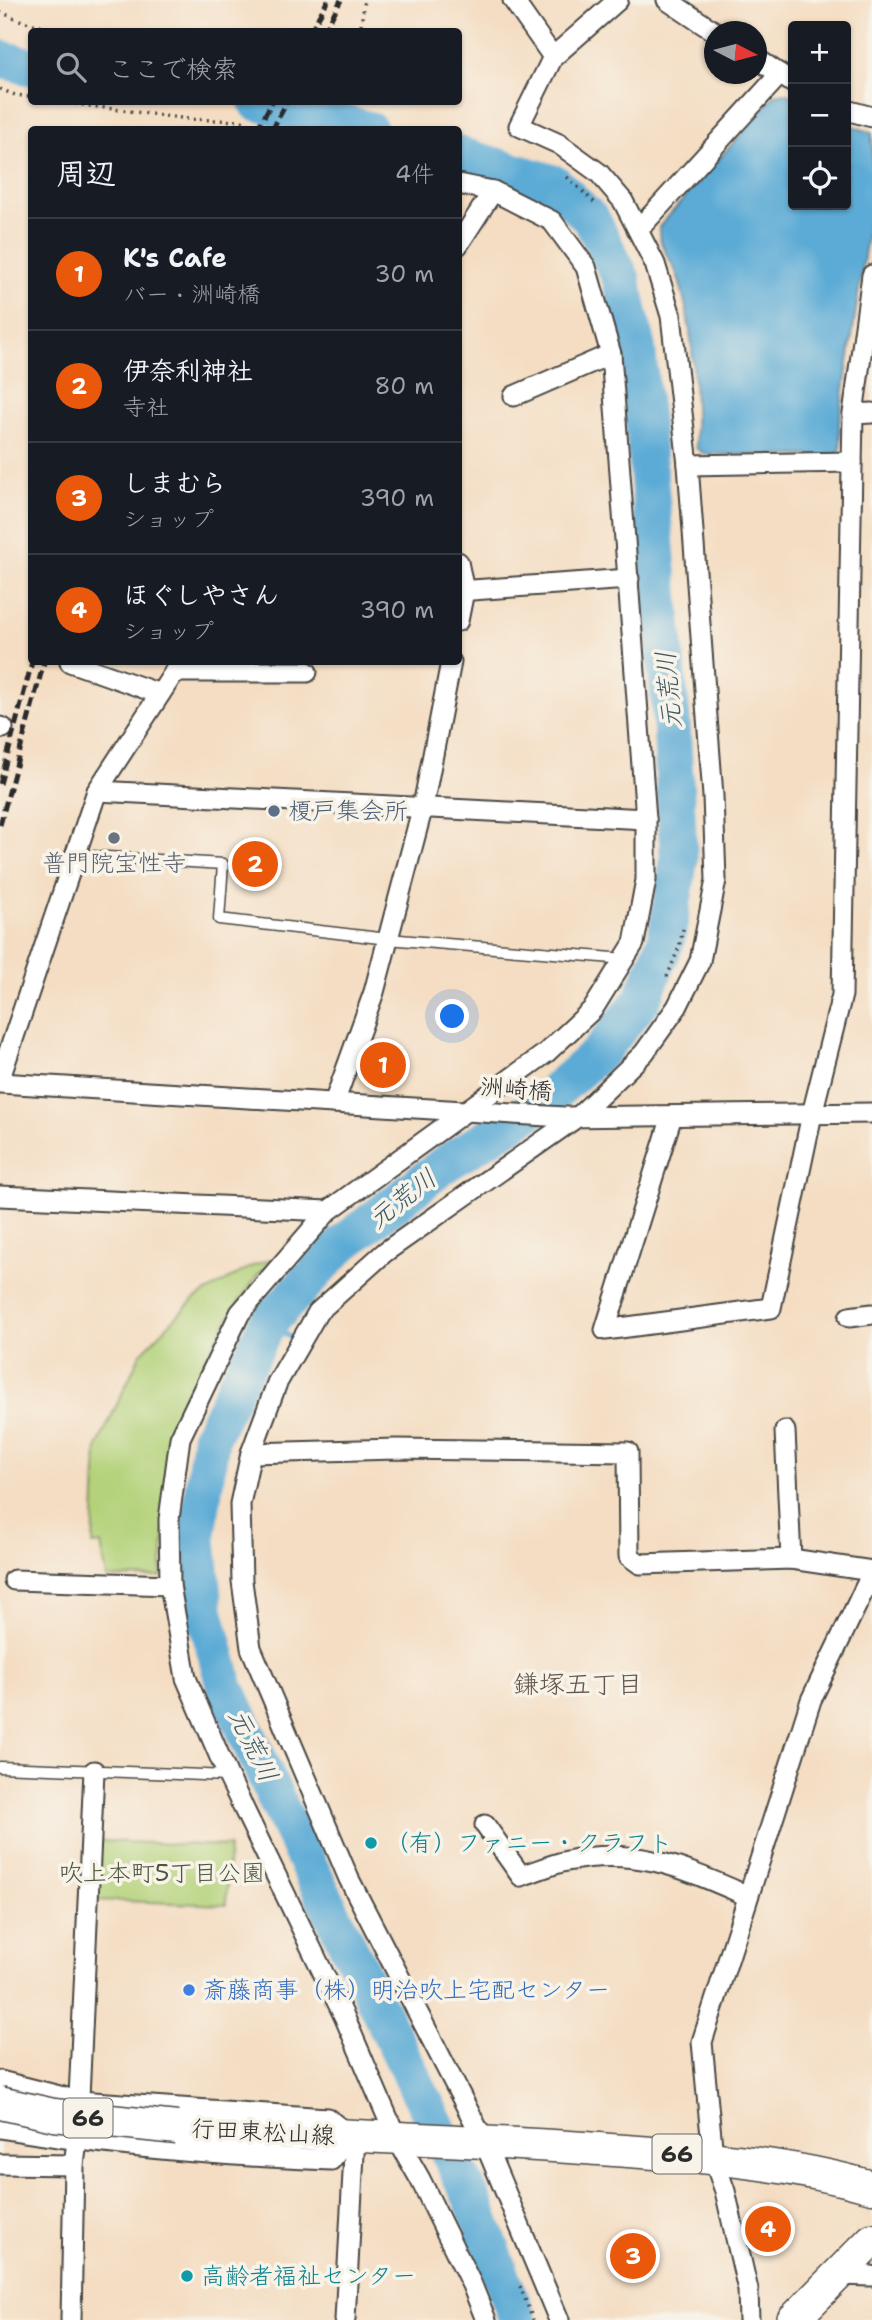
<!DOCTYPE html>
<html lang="ja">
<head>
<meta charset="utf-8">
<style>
  :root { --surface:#171b24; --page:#242831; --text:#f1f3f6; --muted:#9ea1a6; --line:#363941; --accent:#ea580c }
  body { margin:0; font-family:"Shantell Sans","Klee One",sans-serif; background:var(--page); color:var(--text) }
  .controls { position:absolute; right:21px; top:21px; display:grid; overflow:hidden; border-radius:7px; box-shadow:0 2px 5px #0004 }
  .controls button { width:63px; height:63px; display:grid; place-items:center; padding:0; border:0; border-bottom:2px solid var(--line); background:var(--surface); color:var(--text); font:35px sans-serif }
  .compass { position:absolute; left:704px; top:21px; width:63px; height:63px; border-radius:50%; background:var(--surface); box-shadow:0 2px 5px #0004; rotate:96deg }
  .you { position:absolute; left:453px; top:1017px; width:24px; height:24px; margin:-18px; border:5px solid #fff; border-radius:50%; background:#1a73e8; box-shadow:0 0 0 10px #1a73e833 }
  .badge { display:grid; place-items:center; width:46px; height:46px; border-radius:50%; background:var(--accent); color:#fff; font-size:23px; font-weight:700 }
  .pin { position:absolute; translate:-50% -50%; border:4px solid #fff; box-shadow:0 2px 7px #0006 }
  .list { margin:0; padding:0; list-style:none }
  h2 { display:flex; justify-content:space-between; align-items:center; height:91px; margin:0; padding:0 28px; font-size:30px }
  h2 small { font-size:23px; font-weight:400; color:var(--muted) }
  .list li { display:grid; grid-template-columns:46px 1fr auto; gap:21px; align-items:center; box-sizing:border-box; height:112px; padding:0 28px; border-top:2px solid var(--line) }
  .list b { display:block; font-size:26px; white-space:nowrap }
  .list p { margin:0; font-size:23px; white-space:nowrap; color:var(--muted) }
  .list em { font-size:23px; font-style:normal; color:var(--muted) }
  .icon { flex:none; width:38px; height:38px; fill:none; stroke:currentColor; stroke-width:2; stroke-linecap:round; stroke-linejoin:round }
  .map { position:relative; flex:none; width:872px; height:2320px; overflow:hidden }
  .search { position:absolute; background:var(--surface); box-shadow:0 2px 5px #0004; left:28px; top:28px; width:434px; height:77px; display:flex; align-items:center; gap:18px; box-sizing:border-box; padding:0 24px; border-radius:7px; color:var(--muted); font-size:26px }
  .panel { position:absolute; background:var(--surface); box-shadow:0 2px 5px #0004; left:28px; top:126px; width:434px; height:539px; border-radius:7px }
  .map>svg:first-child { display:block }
</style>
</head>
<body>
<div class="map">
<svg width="872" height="2320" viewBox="0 0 872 2320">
  <rect width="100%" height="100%" fill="#f7f3e8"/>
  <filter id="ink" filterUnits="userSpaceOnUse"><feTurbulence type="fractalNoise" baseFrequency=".0143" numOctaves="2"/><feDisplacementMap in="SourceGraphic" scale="14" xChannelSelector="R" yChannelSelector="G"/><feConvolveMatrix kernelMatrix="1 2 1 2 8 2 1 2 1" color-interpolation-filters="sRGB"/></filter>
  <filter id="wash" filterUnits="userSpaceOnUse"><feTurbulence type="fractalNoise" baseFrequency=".00686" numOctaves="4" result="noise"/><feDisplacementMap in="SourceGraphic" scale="28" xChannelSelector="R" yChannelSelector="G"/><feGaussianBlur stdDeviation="1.57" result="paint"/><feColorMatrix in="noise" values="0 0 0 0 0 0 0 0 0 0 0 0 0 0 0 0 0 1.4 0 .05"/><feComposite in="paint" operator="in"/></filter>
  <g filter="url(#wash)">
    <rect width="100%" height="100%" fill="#f4ddc2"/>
    <g fill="#b3d279" stroke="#6f7e52" stroke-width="2">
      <path d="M276,1258L258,1275L234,1309L206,1356L172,1442L161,1577L107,1578L101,1544L93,1545L97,1447L141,1353L193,1300L252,1266Z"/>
      <path d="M99,1841L229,1846L226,1905L96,1900Z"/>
    </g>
    <path fill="#5cabd6" stroke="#446b80" stroke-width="2" d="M786,93L793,98V205H846V124L872,133V203L839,423L841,449L834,456L705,454L696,448C694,391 696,332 678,277C673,261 657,245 659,227L775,95Z"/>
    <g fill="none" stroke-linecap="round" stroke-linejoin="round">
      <path stroke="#5cabd6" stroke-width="6" d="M267,1324L292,1338"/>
      <g stroke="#5cabd6" stroke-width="38">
        <path d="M0,59L32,67"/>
        <path d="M257,102L369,130"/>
        <path d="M458,155L555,184L591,219L621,278L637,349L671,714L679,860L666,941L642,1000L600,1052L541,1104L445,1164L340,1246L267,1324L211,1436L197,1536L205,1612L225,1686L277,1801L473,2201L518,2320"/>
      </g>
    </g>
  </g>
  <g filter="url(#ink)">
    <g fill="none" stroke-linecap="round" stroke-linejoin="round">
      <defs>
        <g id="service">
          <path d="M74,855L223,864L219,919L388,939L625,959"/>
          <path d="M0,1767L228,1776"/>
        </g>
        <g id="minor">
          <path d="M513,0L553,57"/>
          <path d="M667,0L715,32"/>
          <path d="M756,58L793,83"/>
          <path d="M846,110L872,117"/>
          <path d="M458,184L493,191"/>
          <path d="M638,230L780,74"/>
          <path d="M458,245L493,191L552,221L586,267L611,354L646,819V880L634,943L593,1009L546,1053L328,1211L240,1313L180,1438L169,1519L170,1585L186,1678L228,1776L344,2016L396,2137L420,2179L472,2285L486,2320"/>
          <path d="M514,396L611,354"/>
          <path d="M853,414L872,413"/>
          <path d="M688,465L852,462"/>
          <path d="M458,562L464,591L458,621"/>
          <path d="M458,591L629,579"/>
          <path d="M70,662L160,694"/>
          <path d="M174,672H307"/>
          <path d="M0,727L3,728"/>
          <path d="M97,791L646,819"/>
          <path d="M0,1078L97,791L181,662"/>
          <path d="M0,1083L564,1117L872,1113"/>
          <path d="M334,1103L374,992L423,806L451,662"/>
          <path d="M672,1116L605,1330L771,1308L812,1114L842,995L853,414L872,275"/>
          <path d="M0,1196L328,1211"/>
          <path d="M849,1317L872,1314"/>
          <path d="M785,1431L791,1559"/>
          <path d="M251,1453L396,1449L628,1452L629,1556L640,1564L791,1559L872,1571"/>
          <path d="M14,1580L170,1585"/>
          <path d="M485,1825L521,1876C536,1871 552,1864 567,1861C638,1846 685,1869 748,1896"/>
          <path d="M0,2081L79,2101L327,2118L350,2136L331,2160C220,2156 109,2147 0,2128"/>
          <path d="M0,2164L74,2165"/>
          <path d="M837,2275L872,2276"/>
          <path d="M71,2320L74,2165L77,2141L94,1771"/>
          <path d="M345,2320L355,2136"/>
          <path d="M559,2320L484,2141L349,1879L251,1648L242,1581L240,1504L251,1453L277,1383L318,1312L385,1252L580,1115L644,1053L677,1007L700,961L716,880L713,796L688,465L671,316L655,264L623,201L599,173L559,144L519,126L553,57L618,0"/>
          <path d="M749,2320L748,2290L725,2191L713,2157L702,2042L811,1700L872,1573"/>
        </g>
        <g id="primary">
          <path d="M177,2128C312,2134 448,2139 584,2148C682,2155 778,2160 872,2187"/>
          <path d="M793,2320L872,2240"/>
        </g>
      </defs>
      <use href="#service" stroke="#494642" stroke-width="13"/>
      <use href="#minor" stroke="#494642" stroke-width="23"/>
      <use href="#primary" stroke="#494642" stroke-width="35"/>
      <g stroke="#494642" stroke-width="3.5" stroke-dasharray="2 5" stroke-linecap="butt">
        <path d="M0,12L22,21L63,32"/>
        <path d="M360,32L364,4L367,0"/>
        <path d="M0,89L15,95L32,97"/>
        <path d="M61,102L188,119L242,121L261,130"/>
        <path d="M567,177L595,203"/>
        <path d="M667,977L679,947L684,925"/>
        <path d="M520,2286L533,2320"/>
      </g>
      <use href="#service" stroke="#fff" stroke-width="10"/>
      <use href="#minor" stroke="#fff" stroke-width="19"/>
      <use href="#primary" stroke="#fff" stroke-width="32"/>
      <g stroke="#2b2b2b" stroke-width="5" stroke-dasharray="10 5" stroke-linecap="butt">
        <path d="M310,32L328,0"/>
        <path d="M324,32L341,0"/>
        <path d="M257,130L272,102"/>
        <path d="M272,130L287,102"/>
        <path d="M0,784L32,662"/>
        <path d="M0,825L44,662"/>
      </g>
      <defs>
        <path id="primary-bridge" d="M0,2103L54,2115L177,2128"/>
      </defs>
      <use href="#primary-bridge" stroke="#494642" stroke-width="35" stroke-linecap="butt"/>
      <use href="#primary-bridge" stroke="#fff" stroke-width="32"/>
    </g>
  </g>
  <circle fill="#5c6f8a" stroke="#f7f3e8" stroke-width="2.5" cx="274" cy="811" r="7"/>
  <circle fill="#6b7280" stroke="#f7f3e8" stroke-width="2.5" cx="114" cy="838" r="7"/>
  <g fill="#0f9aa8" stroke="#f7f3e8" stroke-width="2.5">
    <circle cx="371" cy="1843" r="7"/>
    <circle cx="187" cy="2276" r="7"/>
  </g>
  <circle fill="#3f7fe0" stroke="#f7f3e8" stroke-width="2.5" cx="189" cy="1990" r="7"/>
  <g text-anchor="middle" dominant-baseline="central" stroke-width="7" stroke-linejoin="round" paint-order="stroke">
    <g fill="#f7f3e8" stroke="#686764" stroke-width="2">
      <rect x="63.5" y="2098.5" width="49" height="39" rx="5"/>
      <rect x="652.5" y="2134.5" width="49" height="39" rx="5"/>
    </g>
    <g font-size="23" font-weight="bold" fill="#2b2b2b">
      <text x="88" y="2118">66</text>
      <text x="677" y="2154">66</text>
    </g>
    <g font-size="24" fill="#4e5e75" stroke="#f7f3e8" text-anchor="start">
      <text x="288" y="811">榎戸集会所</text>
    </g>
    <g font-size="24" fill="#5b616d" stroke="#f7f3e8">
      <text x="114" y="863">普門院宝性寺</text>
    </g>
    <g font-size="24" fill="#2b2b2b" stroke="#f7f3e8">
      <text transform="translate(516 1089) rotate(4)">洲崎橋</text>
      <text transform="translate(263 2132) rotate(3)">行田東松山線</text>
    </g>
    <g font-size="24" fill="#0d838f" stroke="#f7f3e8" text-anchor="start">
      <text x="385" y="1843">（有）ファニー・クラフト</text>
      <text x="201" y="2276">高齢者福祉センター</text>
    </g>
    <g font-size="24" fill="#4d553e" stroke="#f7f3e8">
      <text x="162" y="1873">吹上本町5丁目公園</text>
    </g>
    <g font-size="24" fill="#366cbe" stroke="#f7f3e8" text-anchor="start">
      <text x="203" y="1990">斎藤商事（株）明治吹上宅配センター</text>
    </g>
    <g font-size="26" font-style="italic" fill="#3c5867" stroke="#f7f3e8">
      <text transform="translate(668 690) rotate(-95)">元荒川</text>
      <text transform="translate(402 1198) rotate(-38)">元荒川</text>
      <text transform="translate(254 1745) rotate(64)">元荒川</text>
    </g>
    <g font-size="26" fill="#65554b" stroke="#f7f3e8">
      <text x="578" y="1683">鎌塚五丁目</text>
    </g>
  </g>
</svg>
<div class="controls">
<button>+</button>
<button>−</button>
<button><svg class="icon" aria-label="locate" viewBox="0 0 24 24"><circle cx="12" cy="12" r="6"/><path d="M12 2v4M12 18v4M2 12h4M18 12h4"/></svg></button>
</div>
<svg class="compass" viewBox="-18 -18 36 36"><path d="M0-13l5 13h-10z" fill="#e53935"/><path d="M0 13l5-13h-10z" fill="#9ea1a6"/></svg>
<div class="you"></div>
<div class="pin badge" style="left:383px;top:1065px">1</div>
<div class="pin badge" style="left:255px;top:864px">2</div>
<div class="pin badge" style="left:633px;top:2256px">3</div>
<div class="pin badge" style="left:768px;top:2229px">4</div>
<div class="search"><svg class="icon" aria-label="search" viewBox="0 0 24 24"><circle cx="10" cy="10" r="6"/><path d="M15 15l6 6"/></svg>ここで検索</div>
<section class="panel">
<h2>周辺<small>4件</small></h2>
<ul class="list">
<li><span class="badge">1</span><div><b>K's Cafe</b><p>バー · 洲崎橋</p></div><em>30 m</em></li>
<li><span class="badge">2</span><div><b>伊奈利神社</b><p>寺社</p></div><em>80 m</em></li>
<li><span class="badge">3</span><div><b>しまむら</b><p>ショップ</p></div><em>390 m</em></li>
<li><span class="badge">4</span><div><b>ほぐしやさん</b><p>ショップ</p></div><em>390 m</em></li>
</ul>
</section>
</div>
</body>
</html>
